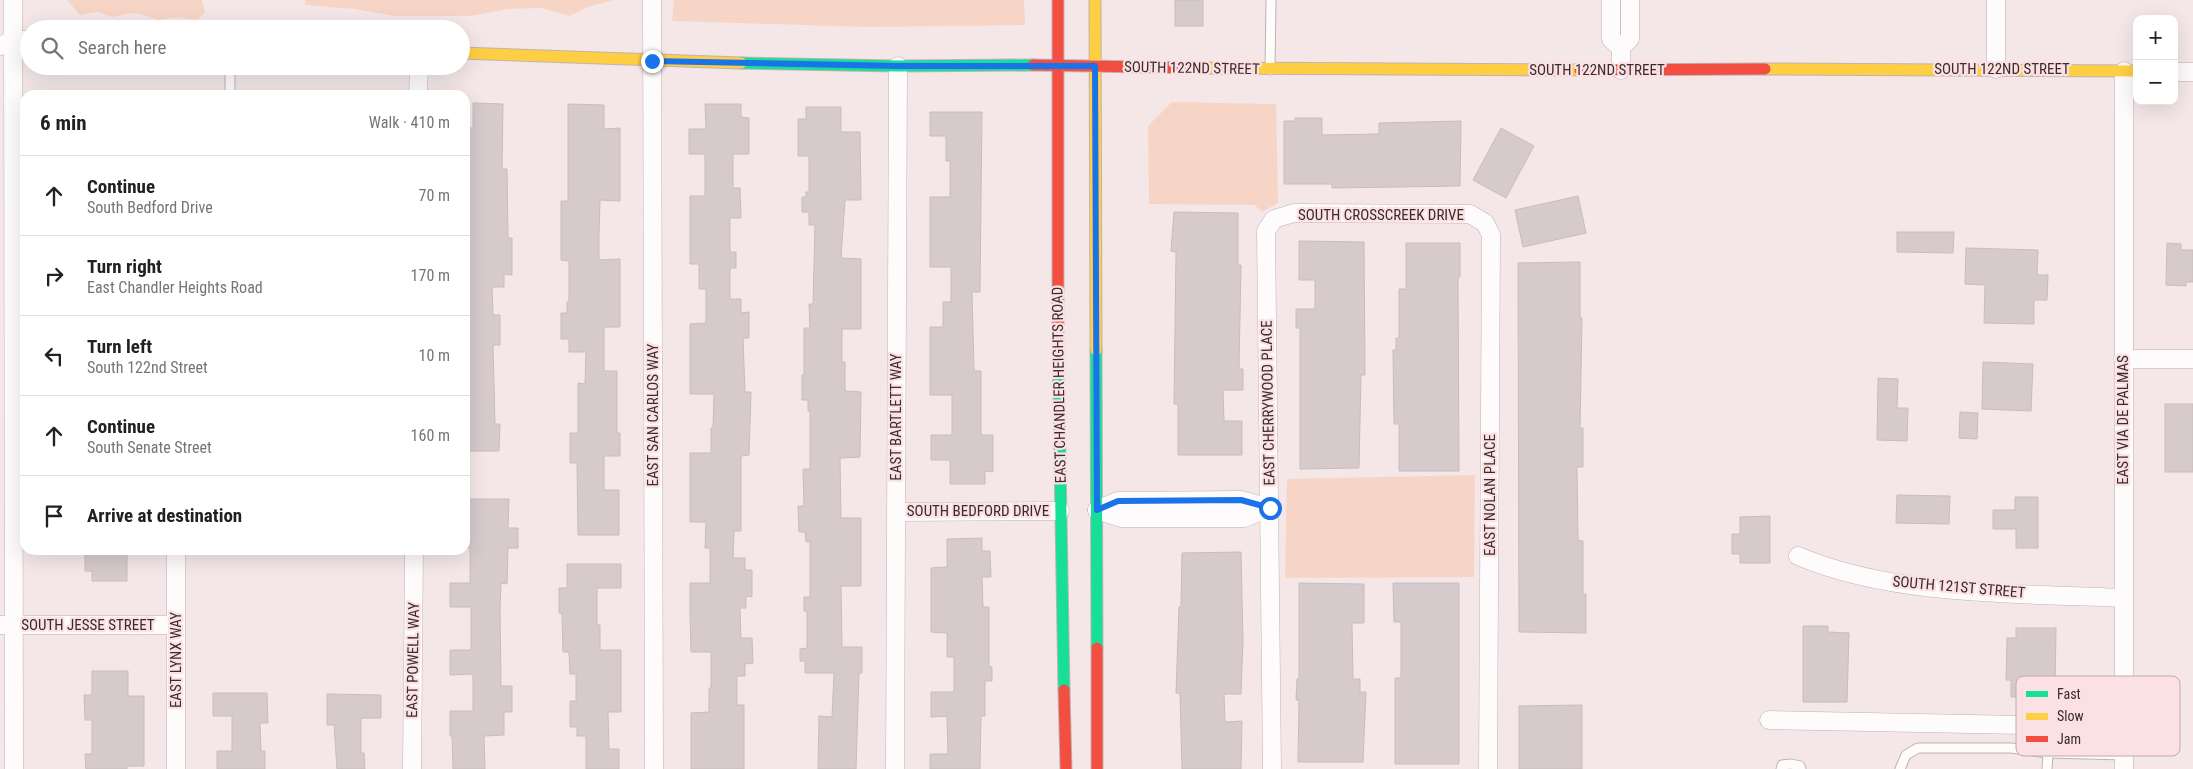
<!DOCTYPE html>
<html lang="en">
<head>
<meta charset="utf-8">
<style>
  :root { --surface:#fff; --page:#f6f6f6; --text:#202124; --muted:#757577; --line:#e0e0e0 }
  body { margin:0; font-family:"Roboto Condensed",sans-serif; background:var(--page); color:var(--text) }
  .controls { position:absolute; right:15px; top:15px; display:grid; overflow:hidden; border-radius:10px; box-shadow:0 5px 20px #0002 }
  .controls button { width:45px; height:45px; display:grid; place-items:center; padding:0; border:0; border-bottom:1px solid var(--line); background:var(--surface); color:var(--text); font:25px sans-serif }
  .stop { position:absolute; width:15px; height:15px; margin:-11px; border:4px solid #1a73e8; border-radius:50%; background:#fff }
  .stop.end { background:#1a73e8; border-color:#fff; box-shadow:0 1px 5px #0008 }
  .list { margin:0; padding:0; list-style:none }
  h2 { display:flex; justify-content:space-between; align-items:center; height:65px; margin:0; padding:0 20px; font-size:21px }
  h2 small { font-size:16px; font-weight:400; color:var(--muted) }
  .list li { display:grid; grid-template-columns:32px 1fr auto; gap:15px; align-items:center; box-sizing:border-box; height:80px; padding:0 20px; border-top:1px solid var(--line) }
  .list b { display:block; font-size:19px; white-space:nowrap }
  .list p { margin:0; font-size:16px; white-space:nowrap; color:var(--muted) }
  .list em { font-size:16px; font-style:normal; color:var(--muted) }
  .icon { flex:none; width:28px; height:28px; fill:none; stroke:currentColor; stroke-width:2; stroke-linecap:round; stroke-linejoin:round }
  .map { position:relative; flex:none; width:2193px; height:769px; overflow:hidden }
  .search { position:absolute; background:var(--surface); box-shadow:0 5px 20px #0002; left:20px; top:20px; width:450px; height:55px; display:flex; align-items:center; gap:12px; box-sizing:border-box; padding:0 18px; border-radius:28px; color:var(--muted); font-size:19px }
  .panel { position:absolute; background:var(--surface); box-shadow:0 5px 20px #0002; left:20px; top:90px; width:450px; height:465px; border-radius:15px }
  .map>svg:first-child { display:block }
</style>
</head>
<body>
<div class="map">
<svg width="2193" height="769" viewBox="0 0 2193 769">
  <rect width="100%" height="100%" fill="#f5e7e8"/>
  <g fill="#f7d5c6">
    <path d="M67,0H202L205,12L197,20L177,17L158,20L141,14L131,13L112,17L98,12L80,15Z"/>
    <path d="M305,0H615L591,6L569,16L541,8L508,9L470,16H396L354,9L305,5Z"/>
    <path d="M674,0H1024L1025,25L869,27L672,21Z"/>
    <path d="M1172,102L1276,104L1278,203L1262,212L1255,205L1149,204L1148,126Z"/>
    <path d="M1475,475L1474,577L1285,578L1287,479Z"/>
  </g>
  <g fill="#d7cacd" stroke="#c8bcbf">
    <rect x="1175" y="0" width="28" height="26"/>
    <path d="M473,103L503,104L502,169H507L508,238H512V275L504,274V287H492L493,315H500V345H493L495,424H500L499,451H465V297H469V263H465V194H469V153H465V128H473Z"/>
    <path d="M568,104L604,105V129L620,128V201L600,200L599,235V260L620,259V327H604V371H617V433H620V456H604V490H619V535H578L577,463H570V433H578V383L585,384L586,352H569V339H561V313H567V302H569V261L561,260V201H568Z"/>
    <path d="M705,104H741V117L749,118V154H733V188H740L741,218H730V252H736V268H730V299H741V313L749,312V338H743L745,392H751L749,455L741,456V531H734L733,558H745V570H752V597L746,596V608H740L741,638H752L753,663L745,664V676H737V705H744V769H691V713L709,712V688H711V652H691L690,611V583H710V548H705L706,522H690V453H711V428H713L714,394H690V324L706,323V289H699V264H690V196H705V154H689V129H706Z"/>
    <path d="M806,107H841V132H860L861,200H845L841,258L861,259V329H842V362H845V391L861,392L860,457L840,458L841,518H861V586H841L842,647H862V673H859L856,769H818L819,716L832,717L834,673H805V661H800V649L807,648V611H804V597H810V542H806L805,532H799L798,506H804L803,469H810V411H808V400H802V375H804V328H810L809,304H813L815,225H809V212H802V197H806V192H809V156H798V119H806Z"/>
    <path d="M930,112H982L980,292H972L974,371H981V435H993V472L985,471V484H950V460H931V435H952V395H930V327H943V302H951V267H930V197H950V161H946V136H930Z"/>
    <path d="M1295,118H1322V135L1379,134V123L1461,121L1460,186L1332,188V184H1284V121H1295Z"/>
    <path d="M1501,128L1534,146L1506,198L1473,180Z"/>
    <path d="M1578,196L1586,233L1523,247L1515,210Z"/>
    <path d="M1174,212L1238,213V265H1241L1239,369H1243V390H1223L1224,421H1242V455H1178V404H1174L1176,252L1171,251Z"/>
    <path d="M1897,232H1954L1953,253L1897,252Z"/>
    <path d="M1299,241L1364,242L1365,375H1361L1359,468L1300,469V328H1296V309H1315V280H1299Z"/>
    <path d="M1406,243H1460V277H1458L1459,471H1399V424H1394L1393,350H1396V338H1399V289H1406Z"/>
    <path d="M2167,243L2181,244V250H2193V282H2186V286L2166,285Z"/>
    <path d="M1966,248L2038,250L2037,275H2048L2047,300H2034V324L1984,323L1985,285L1965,284Z"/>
    <path d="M1580,262V318H1582L1580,428H1583V467H1577L1578,540L1583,541V594H1586V633L1519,632L1518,263Z"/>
    <path d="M1983,362L2033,364L2031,411L1982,409Z"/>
    <path d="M1878,378L1898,379L1897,408H1908L1907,441L1877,440Z"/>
    <rect x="2165" y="404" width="28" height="68"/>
    <path d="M1960,412L1978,413L1977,439L1959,438Z"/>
    <path d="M1897,495L1950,496L1949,524L1896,523Z"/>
    <path d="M2015,497H2038V548H2016V529H1993V510H2015Z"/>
    <path d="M465,499H509L508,528H518V548H508L507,584L501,583L500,607L501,686H512V712H504V735L484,736L485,769H453L452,736H450V711H473V674L450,675V650H471V607H450V583H470V548H465Z"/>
    <path d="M1770,516V563H1740V554H1732V534H1740V517Z"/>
    <path d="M982,538V551H990L991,577H982L983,607H989V667H992V681H985V716H981L980,769H930V754H948L947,716L931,717V692H954V657H947V633L931,632V568L947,567V539Z"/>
    <path d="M85,550H127V581H92V571H85Z"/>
    <path d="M1241,552L1243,641L1241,694H1224L1225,722L1242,721L1241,769H1182L1180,693H1176L1179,607H1181L1182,553Z"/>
    <path d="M567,564H621V588H597V625H600V650H621V712H608L609,749H619V769H586V736H577V727H570V701H576V674H570L569,652H563L562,613H559V588H567Z"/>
    <path d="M1299,583L1364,584V623H1352L1353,679H1360V692H1366L1363,762H1298L1299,700H1296L1297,679H1299Z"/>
    <path d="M1393,583H1459V764H1395V678H1401V622H1394Z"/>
    <path d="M1803,626H1828V632L1849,633L1847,702H1803Z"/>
    <path d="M2016,628H2056L2055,690L2038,689V697H2011V680H2006L2007,638H2016Z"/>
    <path d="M92,671H128V696H144V766H127V769H86L85,754H92V720H85L84,695H92Z"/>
    <path d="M213,693H267L268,723H260L261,751H265V769H217V751H232V716H213Z"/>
    <path d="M327,694L381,695V718H361V753H364L365,769H337L334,725H327Z"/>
    <path d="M1582,705V769H1519V706Z"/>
  </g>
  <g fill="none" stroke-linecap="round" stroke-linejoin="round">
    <defs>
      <g id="lane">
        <path d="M230,66V95"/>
        <path d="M1270,70L1271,0"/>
        <path d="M1781,769L1782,765L1791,764L1800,766L1801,769"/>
        <path d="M1900,769L1906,755L1918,748H2011L2048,753L2124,755"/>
        <path d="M2047,769L2048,753"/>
      </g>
      <g id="street">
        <path d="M13,0L14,769"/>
        <path d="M652,0L654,769"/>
        <path d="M1611,0V39L1621,48"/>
        <path d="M1996,0V69"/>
        <path d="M0,46L13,40H29"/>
        <path d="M1621,70V48L1630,39V0"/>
        <path d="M2174,72H2193"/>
        <path d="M418,95L419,66"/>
        <path d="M2123,359H2193"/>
        <path d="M1097,510L1121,518H1244L1270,508"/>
        <path d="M1097,510L1118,501L1241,500L1270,508"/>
        <path d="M896,512L1060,511"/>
        <path d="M176,550V769"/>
        <path d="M1798,556C1895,597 2019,593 2124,598"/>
        <path d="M0,625H176"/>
        <path d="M1769,720L2124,727"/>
        <path d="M412,769L414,550"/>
        <path d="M895,769L898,66"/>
        <path d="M1272,769L1266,231L1274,219L1294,213L1470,214L1485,223L1491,235L1488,769"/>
        <path d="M2124,769V71"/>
      </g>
      <g id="fast">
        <path d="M741,63L898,66L1033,65"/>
        <path d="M1058,345L1064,690"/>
        <path d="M1096,350L1097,648"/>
      </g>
      <g id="slow">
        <path d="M1095,0L1096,350"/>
        <path d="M461,53L741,63"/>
        <path d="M1199,68L1580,70"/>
        <path d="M1765,69L2137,71"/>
      </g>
      <g id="jam">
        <path d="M1058,0V345"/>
        <path d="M1033,65L1199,68"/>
        <path d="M1580,70L1765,69"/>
        <path d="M1097,648V769"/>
        <path d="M1064,690L1066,769"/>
      </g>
    </defs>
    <use href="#lane" stroke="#c0b2b3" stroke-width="11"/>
    <use href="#street" stroke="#c0b2b3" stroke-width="19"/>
    <use href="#fast" stroke="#c0b2b3" stroke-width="13"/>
    <use href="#slow" stroke="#c0b2b3" stroke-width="13"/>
    <use href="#jam" stroke="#c0b2b3" stroke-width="13"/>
    <use href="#lane" stroke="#fefbfc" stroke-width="9"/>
    <use href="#street" stroke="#fefbfc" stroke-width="18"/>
    <use href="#fast" stroke="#16e098" stroke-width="11"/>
    <use href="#slow" stroke="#ffcf43" stroke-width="11"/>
    <use href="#jam" stroke="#f24e42" stroke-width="11"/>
  </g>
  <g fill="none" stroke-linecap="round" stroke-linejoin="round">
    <path stroke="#1a73e8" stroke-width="6" d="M652,61L898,66H1095L1097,510L1118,501L1241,500L1270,508"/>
  </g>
  <g text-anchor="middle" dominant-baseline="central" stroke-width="4.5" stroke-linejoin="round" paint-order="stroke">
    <g font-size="15" fill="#3a2b2c" stroke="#fbe1e3">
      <text transform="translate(1192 68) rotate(1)">SOUTH 122ND STREET</text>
      <text x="2002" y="69">SOUTH 122ND STREET</text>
      <text x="1597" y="70">SOUTH 122ND STREET</text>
      <text x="1381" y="215">SOUTH CROSSCREEK DRIVE</text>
      <text transform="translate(1059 385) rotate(-91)">EAST CHANDLER HEIGHTS ROAD</text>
      <text transform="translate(1268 403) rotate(-91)">EAST CHERRYWOOD PLACE</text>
      <text transform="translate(653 415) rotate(-90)">EAST SAN CARLOS WAY</text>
      <text transform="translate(896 417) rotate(-90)">EAST BARTLETT WAY</text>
      <text transform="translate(2123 420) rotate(-90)">EAST VIA DE PALMAS</text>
      <text transform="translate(1490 495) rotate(-90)">EAST NOLAN PLACE</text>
      <text x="978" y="511">SOUTH BEDFORD DRIVE</text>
      <text transform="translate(1959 587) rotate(5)">SOUTH 121ST STREET</text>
      <text x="88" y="625">SOUTH JESSE STREET</text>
      <text transform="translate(176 660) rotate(-90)">EAST LYNX WAY</text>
      <text transform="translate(413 660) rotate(-89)">EAST POWELL WAY</text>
    </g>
  </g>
  <rect x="2016" y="676" width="164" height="80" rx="8" fill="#fbe1e3" stroke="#c1aaac" stroke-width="1"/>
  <rect x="2026" y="691" width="22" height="6" fill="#16e098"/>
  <rect x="2026" y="713" width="22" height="7" fill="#ffcf43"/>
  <rect x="2026" y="736" width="22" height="6" fill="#f24e42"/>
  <g font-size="14" fill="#3a2b2c">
    <text x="2057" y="699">Fast</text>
    <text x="2057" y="721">Slow</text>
    <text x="2057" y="744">Jam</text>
  </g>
</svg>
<div class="controls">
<button>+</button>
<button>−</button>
</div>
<div class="stop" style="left:1270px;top:508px"></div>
<div class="stop end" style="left:652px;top:61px"></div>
<div class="search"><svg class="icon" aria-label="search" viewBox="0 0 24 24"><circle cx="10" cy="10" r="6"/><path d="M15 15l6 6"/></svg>Search here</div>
<section class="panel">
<h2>6 min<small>Walk · 410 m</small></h2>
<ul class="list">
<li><svg class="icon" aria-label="ahead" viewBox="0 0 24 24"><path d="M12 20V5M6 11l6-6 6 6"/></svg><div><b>Continue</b><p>South Bedford Drive</p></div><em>70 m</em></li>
<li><svg class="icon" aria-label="right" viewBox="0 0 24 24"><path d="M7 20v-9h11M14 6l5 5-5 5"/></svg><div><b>Turn right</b><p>East Chandler Heights Road</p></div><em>170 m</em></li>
<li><svg class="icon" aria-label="left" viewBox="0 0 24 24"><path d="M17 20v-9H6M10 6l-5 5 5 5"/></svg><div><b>Turn left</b><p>South 122nd Street</p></div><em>10 m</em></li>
<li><svg class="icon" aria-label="ahead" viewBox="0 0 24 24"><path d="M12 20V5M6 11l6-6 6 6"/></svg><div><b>Continue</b><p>South Senate Street</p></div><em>160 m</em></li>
<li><svg class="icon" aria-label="arrive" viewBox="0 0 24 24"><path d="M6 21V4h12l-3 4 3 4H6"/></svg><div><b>Arrive at destination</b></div></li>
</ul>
</section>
</div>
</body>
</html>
